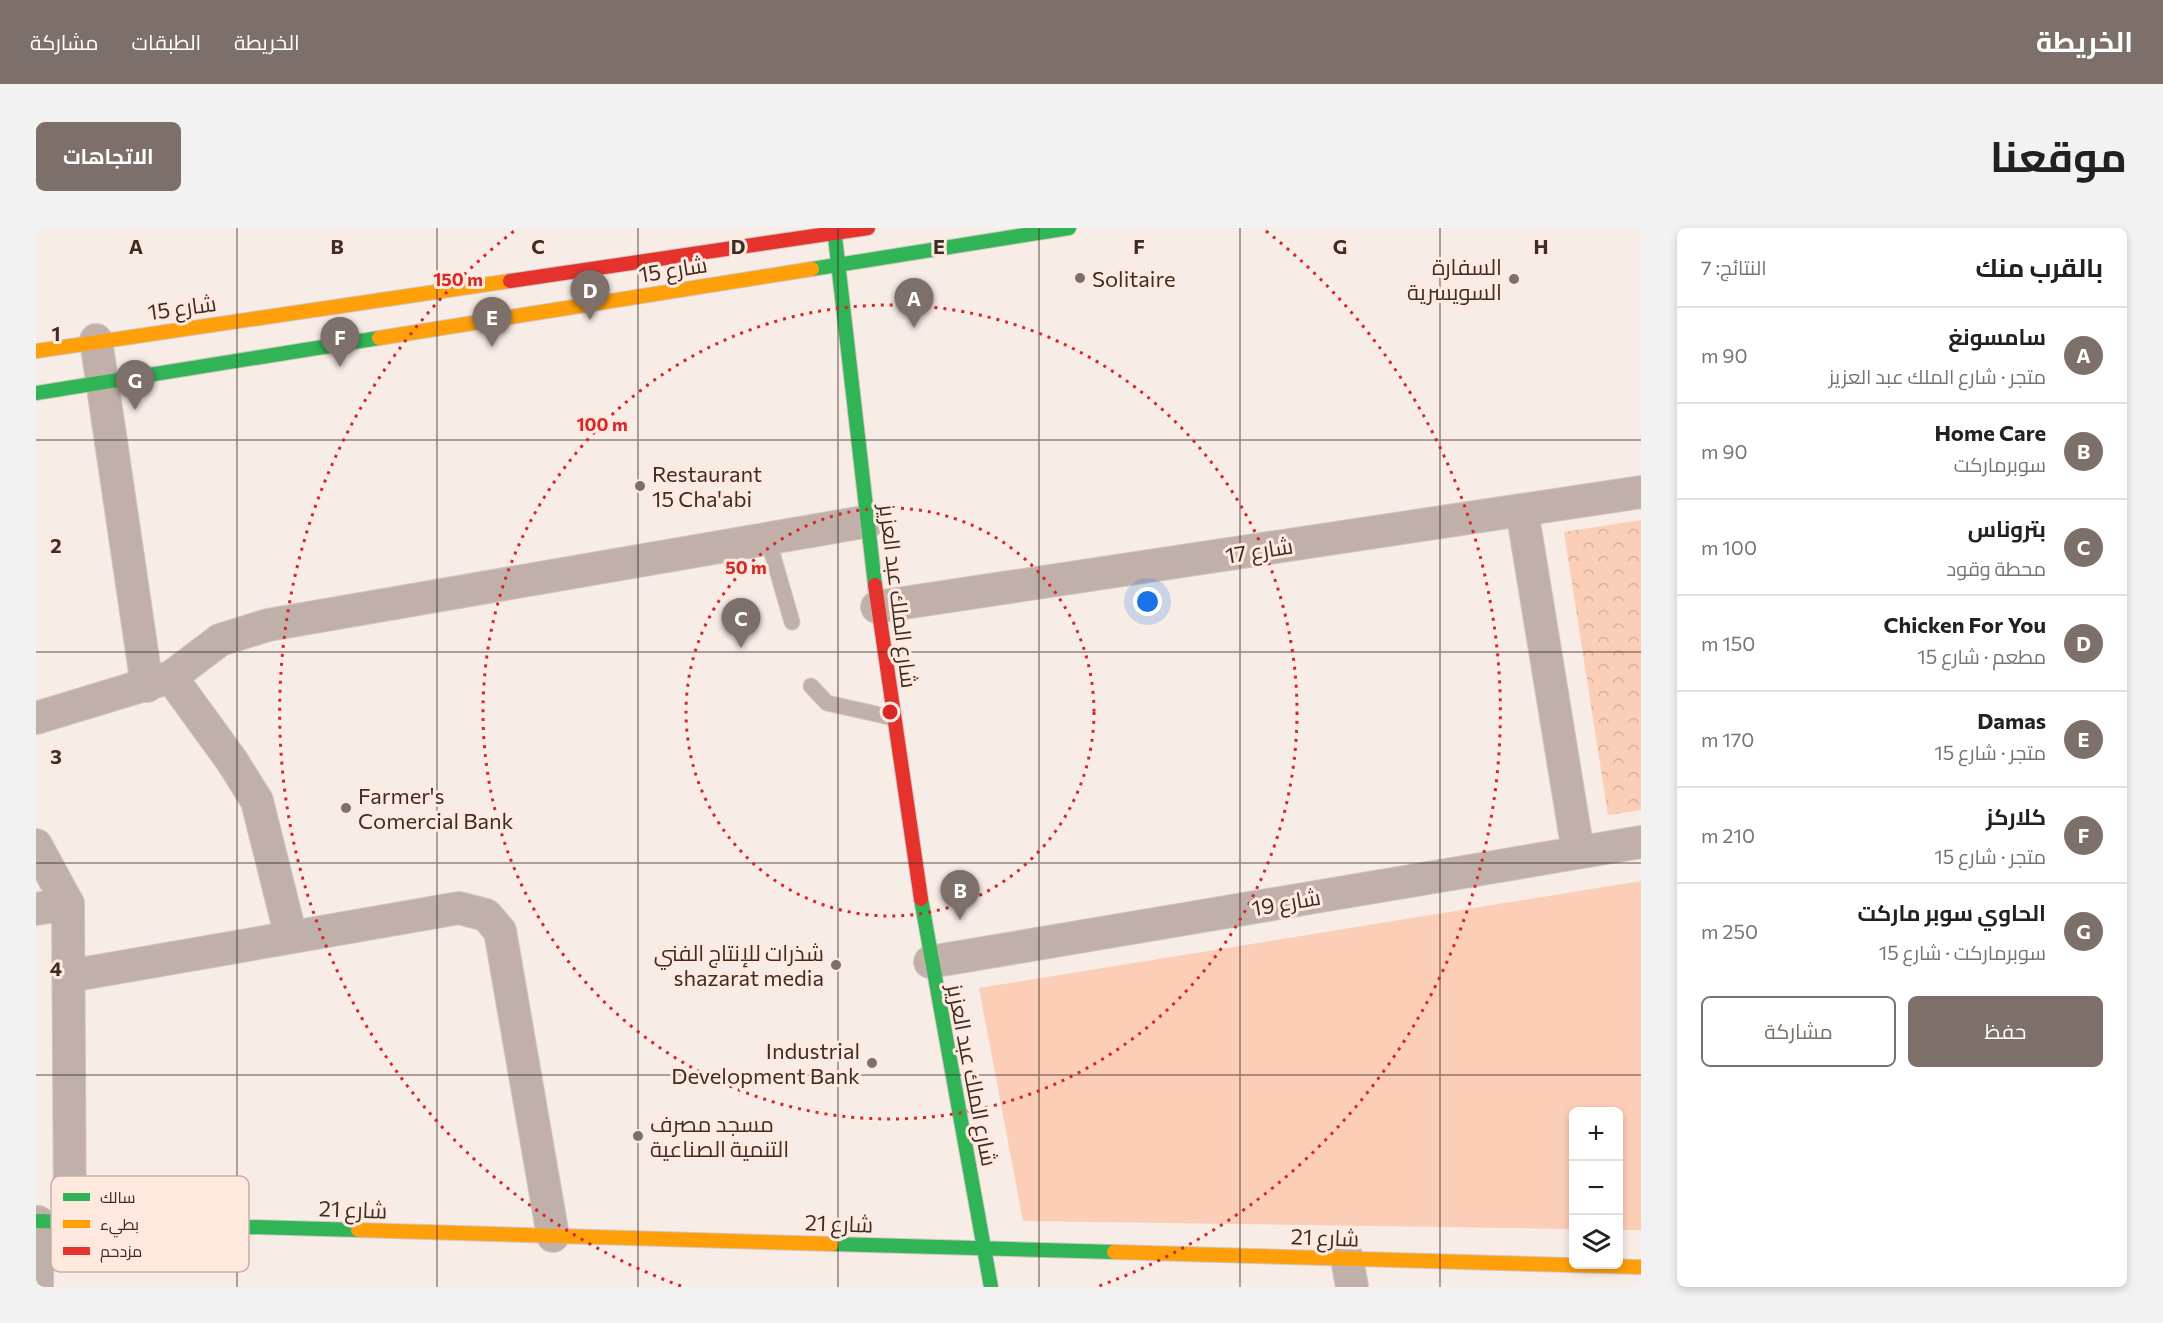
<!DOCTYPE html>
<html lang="ar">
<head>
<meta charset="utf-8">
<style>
  :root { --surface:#fff; --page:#f2f2f2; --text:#202124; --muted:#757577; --line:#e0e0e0; --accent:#7d706a }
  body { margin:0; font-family:Commissioner,Cairo,sans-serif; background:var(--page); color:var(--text); direction:rtl }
  .controls { position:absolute; right:18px; bottom:18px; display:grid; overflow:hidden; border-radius:9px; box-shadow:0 3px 9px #0003 }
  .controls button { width:54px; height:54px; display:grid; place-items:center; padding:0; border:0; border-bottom:2px solid var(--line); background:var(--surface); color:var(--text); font:30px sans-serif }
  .you { position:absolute; left:1112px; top:374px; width:21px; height:21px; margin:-15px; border:4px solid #fff; border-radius:50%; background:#1a73e8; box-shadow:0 0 0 9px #1a73e833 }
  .badge { display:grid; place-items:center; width:39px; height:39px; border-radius:50%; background:var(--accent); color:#fff; font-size:20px; font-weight:700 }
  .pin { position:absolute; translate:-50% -50px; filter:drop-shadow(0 2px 3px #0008) }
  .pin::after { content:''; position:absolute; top:32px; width:21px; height:18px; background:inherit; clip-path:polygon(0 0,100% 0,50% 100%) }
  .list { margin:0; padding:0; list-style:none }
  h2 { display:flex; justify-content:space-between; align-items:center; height:78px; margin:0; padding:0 24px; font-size:26px }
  h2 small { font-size:20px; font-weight:400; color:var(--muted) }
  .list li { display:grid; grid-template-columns:39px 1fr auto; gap:18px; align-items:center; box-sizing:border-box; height:96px; padding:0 24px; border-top:2px solid var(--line) }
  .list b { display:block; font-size:22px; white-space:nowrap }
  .list p { margin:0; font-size:20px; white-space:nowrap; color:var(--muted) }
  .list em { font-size:20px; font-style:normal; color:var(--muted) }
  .actions { display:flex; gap:12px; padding:18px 24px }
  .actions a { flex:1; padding:14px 0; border:2px solid var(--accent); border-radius:9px; text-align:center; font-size:21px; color:var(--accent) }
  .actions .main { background:var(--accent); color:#fff }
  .icon { flex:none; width:33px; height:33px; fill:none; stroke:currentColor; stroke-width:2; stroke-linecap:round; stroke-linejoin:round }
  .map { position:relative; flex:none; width:1605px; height:1059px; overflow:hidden; direction:ltr; border-radius:9px }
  header { display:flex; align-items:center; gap:36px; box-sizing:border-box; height:84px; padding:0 30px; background:var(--accent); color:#fff }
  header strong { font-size:28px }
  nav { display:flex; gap:33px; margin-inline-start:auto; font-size:21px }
  .intro { display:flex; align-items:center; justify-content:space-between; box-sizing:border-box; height:144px; padding:0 36px }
  h1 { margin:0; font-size:42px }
  .button { padding:15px 27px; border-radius:9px; background:var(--accent); color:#fff; font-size:21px; font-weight:700 }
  main { display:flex; gap:36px; padding:0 36px }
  aside { flex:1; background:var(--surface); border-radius:9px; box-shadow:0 3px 9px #0003 }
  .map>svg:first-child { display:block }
</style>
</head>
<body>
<header>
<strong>الخريطة</strong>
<nav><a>الخريطة</a><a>الطبقات</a><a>مشاركة</a></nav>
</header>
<div class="intro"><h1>موقعنا</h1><a class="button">الاتجاهات</a></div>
<main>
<aside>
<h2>بالقرب منك<small>النتائج: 7</small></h2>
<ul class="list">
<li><span class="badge">A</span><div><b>سامسونغ</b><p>متجر · شارع الملك عبد العزيز</p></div><em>90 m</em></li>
<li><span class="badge">B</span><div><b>Home Care</b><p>سوبرماركت</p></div><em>90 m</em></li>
<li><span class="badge">C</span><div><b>بتروناس</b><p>محطة وقود</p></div><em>100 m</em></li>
<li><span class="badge">D</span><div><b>Chicken For You</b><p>مطعم · شارع 15</p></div><em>150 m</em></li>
<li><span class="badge">E</span><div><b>Damas</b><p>متجر · شارع 15</p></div><em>170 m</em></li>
<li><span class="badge">F</span><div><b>كلاركز</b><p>متجر · شارع 15</p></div><em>210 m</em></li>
<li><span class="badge">G</span><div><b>الحاوي سوبر ماركت</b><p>سوبرماركت · شارع 15</p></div><em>250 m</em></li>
</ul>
<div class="actions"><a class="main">حفظ</a><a>مشاركة</a></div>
</aside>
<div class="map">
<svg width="1605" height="1059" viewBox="0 0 1605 1059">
  <defs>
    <pattern id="park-crowns" width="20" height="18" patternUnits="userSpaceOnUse" patternTransform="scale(1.5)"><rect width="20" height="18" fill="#fccdb7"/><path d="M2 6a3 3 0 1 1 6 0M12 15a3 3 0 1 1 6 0" fill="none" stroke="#d9b09d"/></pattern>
  </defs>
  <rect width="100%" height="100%" fill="#f8ece6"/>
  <path fill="#fccdb7" d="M1605,653V1002H1583L1582,884H1538L1537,1001L987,993L943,760Z"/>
  <path fill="url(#park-crowns)" d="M1605,292V582L1572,587L1528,304Z"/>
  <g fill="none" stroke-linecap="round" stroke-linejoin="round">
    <defs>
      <g id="lane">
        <path d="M732,311L756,394"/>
        <path d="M775,458L791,475L858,490"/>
      </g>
      <g id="street">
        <path d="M60,112L111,458"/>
        <path d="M1486,282L1542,624"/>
        <path d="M841,379L1605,264"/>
        <path d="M135,449L196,533L221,573L255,709"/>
        <path d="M0,490L135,449L184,412L232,397L833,293"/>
        <path d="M0,617L32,676L34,994"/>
        <path d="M0,681L32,676"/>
        <path d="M894,734L1605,614"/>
        <path d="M33,748L423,680L450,687L464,703L517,1008"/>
        <path d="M1311,1030L1316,1059"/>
        <path d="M1,1059L2,994"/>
      </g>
      <g id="fast">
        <path d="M798,0L839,357"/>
        <path d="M776,41L1033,0"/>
        <path d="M0,165L343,110"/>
        <path d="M885,671L955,1059"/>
        <path d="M0,993L322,1002"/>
        <path d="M796,1016L1078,1024"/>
      </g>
      <g id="slow">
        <path d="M343,110L776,41"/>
        <path d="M0,123L474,53"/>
        <path d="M322,1002L796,1016"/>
        <path d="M1078,1024L1605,1039"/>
      </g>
      <g id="jam">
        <path d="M474,53L832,0"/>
        <path d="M839,357L885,671"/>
      </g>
    </defs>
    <use href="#lane" stroke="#d1c7c2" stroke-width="17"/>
    <use href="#street" stroke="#d1c7c2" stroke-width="34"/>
    <use href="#fast" stroke="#d1c7c2" stroke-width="16"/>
    <use href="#slow" stroke="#d1c7c2" stroke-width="16"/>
    <use href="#jam" stroke="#d1c7c2" stroke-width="16"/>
    <use href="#lane" stroke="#c1b0a9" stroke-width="15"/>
    <use href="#street" stroke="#c1b0a9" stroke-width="32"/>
    <use href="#fast" stroke="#30b455" stroke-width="14"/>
    <use href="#slow" stroke="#ff9f0a" stroke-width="14"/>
    <use href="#jam" stroke="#e5322d" stroke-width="14"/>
  </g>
  <path fill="none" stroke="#3b2e28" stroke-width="1.5" stroke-opacity="0.55" d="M201,0V1059M401,0V1059M602,0V1059M802,0V1059M1003,0V1059M1204,0V1059M1404,0V1059M0,212H1605M0,424H1605M0,635H1605M0,847H1605"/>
  <g fill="none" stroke="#d62828" stroke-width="3" stroke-dasharray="3 6">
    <circle cx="854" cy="484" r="204"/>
    <circle cx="854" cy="484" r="407"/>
    <path d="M645 1058A611 611 0 0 1 478 3M1230 3A611 611 0 0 1 1063 1058"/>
  </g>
  <g fill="#7d706a" stroke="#ffe9df" stroke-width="2">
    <circle cx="1044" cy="50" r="6"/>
    <circle cx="1478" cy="51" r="6"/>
    <circle cx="604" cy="258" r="6"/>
    <circle cx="310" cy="580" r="6"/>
    <circle cx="800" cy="737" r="6"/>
    <circle cx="836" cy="835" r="6"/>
    <circle cx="602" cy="908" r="6"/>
  </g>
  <g text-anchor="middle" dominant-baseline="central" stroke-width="6" stroke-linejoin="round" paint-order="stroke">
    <g font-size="22" fill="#3b2e28" stroke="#ffe9df" text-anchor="start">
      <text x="1466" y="38" text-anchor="end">السفارة<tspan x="1466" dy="25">السويسرية</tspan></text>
      <text x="1056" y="50">Solitaire</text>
      <text x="616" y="245">Restaurant<tspan x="616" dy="25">15 Cha'abi</tspan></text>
      <text x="322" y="567">Farmer's<tspan x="322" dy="25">Comercial Bank</tspan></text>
      <text x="788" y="724" text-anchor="end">شذرات للإنتاج الفني<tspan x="788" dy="25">shazarat media</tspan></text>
      <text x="824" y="822" text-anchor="end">Industrial<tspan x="824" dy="25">Development Bank</tspan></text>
      <text x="614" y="895">مسجد مصرف<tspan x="614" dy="25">التنمية الصناعية</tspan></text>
    </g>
    <g font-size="22" fill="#3b2e28" stroke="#ffe9df">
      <text transform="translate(637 41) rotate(-9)">شارع 15</text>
      <text transform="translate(146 79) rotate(-8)">شارع 15</text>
      <text transform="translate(1223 322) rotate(-9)">شارع 17</text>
      <text transform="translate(863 368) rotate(83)">شارع الملك عبد العزيز</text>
      <text transform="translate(1250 674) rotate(-10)">شارع 19</text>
      <text transform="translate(937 847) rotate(79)">شارع الملك عبد العزيز</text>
      <text transform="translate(317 981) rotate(2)">شارع 21</text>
      <text transform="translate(803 995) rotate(2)">شارع 21</text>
      <text transform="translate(1289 1009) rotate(2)">شارع 21</text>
    </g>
  </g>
  <rect x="15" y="948" width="198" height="96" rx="9" fill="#ffe9df" stroke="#c4b1a8" stroke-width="1.5"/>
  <rect x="27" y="965" width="27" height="8" fill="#30b455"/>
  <rect x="27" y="992" width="27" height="8" fill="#ff9f0a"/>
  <rect x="27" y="1019" width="27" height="8" fill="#e5322d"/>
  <g font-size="16" fill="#3b2e28">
    <text x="64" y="975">سالك</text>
    <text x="64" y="1002">بطيء</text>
    <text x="64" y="1029">مزدحم</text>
  </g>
  <g font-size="20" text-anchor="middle" font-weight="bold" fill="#3b2e28" stroke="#ffe9df" stroke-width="6" stroke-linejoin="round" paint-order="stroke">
    <text x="100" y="26">A</text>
    <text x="301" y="26">B</text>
    <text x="502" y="26">C</text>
    <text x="702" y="26">D</text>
    <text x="903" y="26">E</text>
    <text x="1103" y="26">F</text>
    <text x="1304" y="26">G</text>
    <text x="1505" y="26">H</text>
    <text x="20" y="113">1</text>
    <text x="20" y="325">2</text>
    <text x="20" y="536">3</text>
    <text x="20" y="748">4</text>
  </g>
  <circle cx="854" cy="484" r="9" fill="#d62828" stroke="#ffe9df" stroke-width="3"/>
  <g font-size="18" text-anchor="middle" font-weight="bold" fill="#d62828" stroke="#ffe9df" stroke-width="6" stroke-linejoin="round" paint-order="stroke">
    <text x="422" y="58">150 m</text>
    <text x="566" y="203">100 m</text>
    <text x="710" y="346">50 m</text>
  </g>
</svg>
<div class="controls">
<button>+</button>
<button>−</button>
<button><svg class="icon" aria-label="layers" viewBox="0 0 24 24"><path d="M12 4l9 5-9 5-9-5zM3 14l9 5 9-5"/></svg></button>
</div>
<div class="you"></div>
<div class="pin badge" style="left:878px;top:100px">A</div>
<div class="pin badge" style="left:924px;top:692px">B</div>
<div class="pin badge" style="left:705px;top:420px">C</div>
<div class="pin badge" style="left:554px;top:92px">D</div>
<div class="pin badge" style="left:456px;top:119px">E</div>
<div class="pin badge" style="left:304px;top:139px">F</div>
<div class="pin badge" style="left:99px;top:182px">G</div>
</div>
</main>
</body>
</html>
